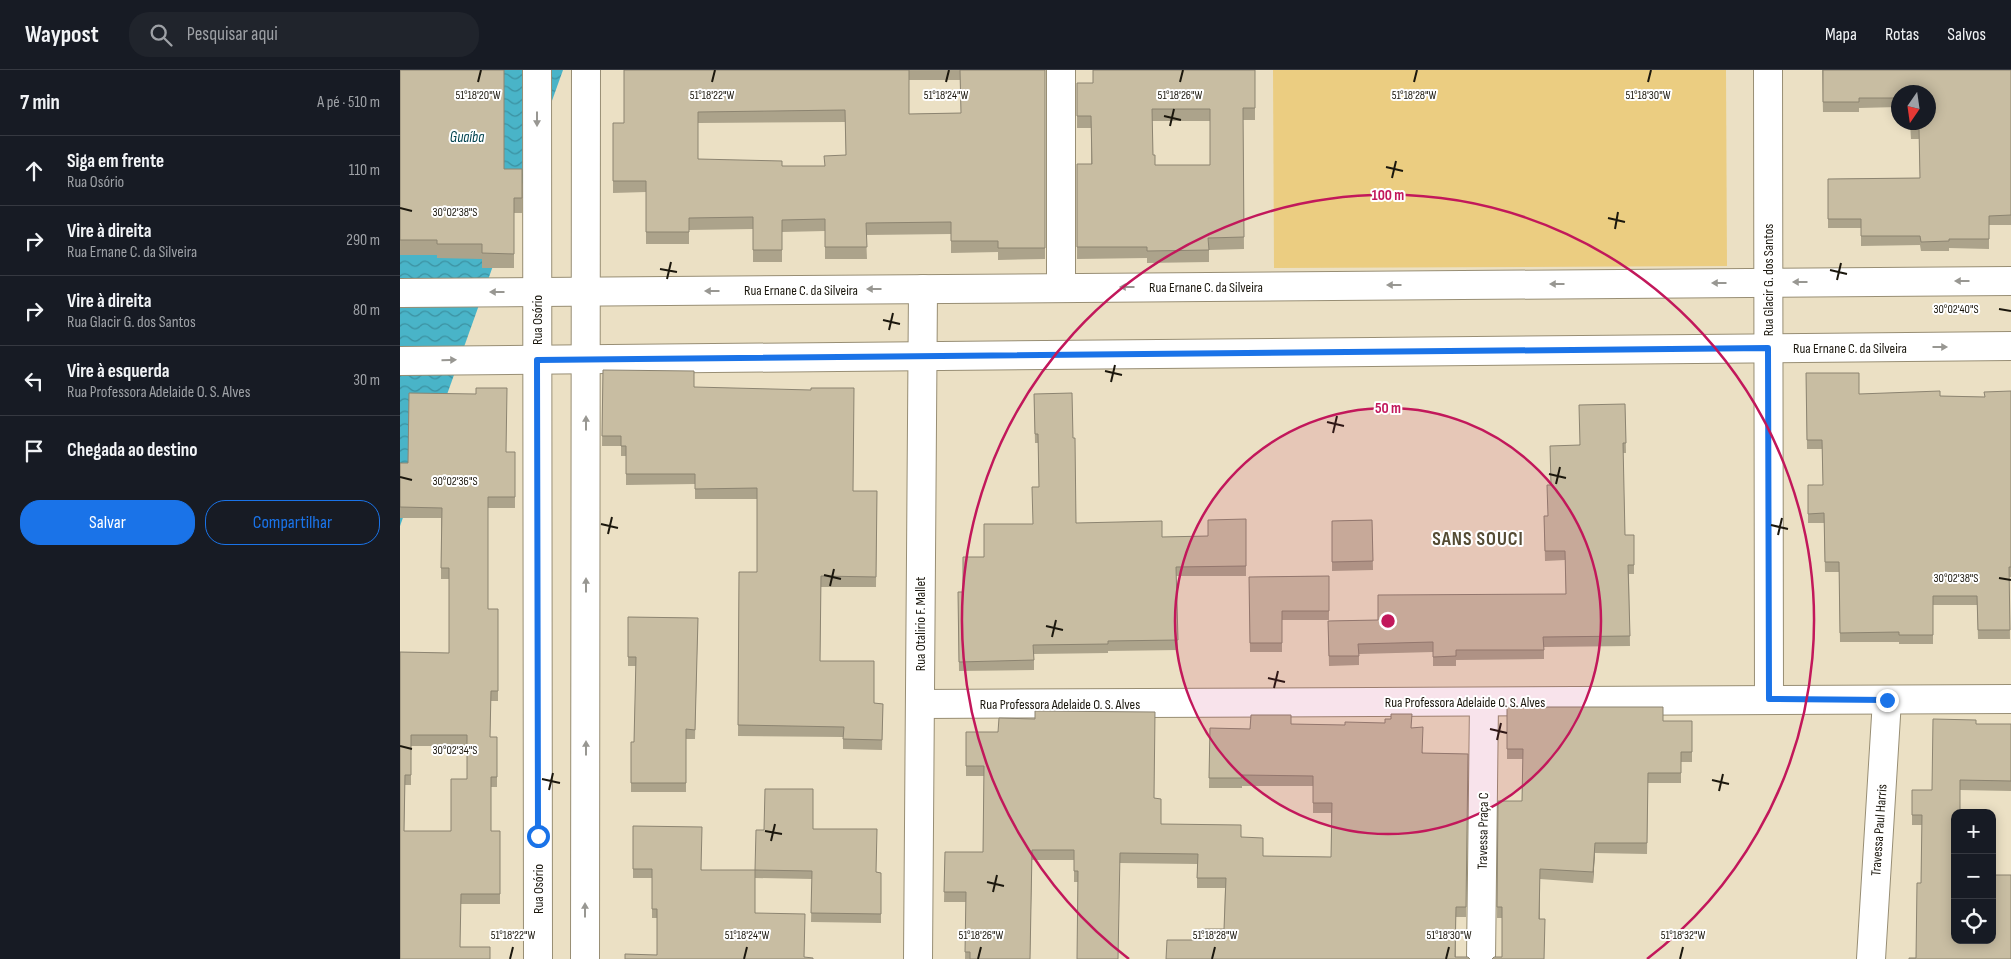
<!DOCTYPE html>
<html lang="pt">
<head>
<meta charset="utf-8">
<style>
  :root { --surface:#171b24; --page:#20242c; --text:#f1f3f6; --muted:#9ea1a6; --line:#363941; --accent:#1a73e8 }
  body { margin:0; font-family:"Sofia Sans Condensed",sans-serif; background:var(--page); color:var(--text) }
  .controls { position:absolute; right:15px; bottom:15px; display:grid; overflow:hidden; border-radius:10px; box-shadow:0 2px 12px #0003 }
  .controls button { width:45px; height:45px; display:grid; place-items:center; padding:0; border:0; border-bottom:1px solid var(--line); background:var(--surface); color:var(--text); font:25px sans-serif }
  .compass { position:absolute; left:1491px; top:15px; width:45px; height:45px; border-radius:50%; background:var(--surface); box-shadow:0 2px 12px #0003; rotate:193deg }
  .stop { position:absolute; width:15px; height:15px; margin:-11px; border:4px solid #1a73e8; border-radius:50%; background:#fff }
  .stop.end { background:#1a73e8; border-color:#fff; box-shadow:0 1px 5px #0008 }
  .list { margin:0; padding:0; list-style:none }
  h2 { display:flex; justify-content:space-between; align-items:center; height:65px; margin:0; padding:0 20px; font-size:21px }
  h2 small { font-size:16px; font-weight:400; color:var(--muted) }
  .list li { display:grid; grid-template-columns:32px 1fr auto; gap:15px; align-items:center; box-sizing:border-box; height:70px; padding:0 20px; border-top:1px solid var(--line) }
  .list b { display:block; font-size:19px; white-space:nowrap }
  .list p { margin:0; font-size:16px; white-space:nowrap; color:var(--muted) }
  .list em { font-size:16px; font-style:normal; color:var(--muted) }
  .actions { display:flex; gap:10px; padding:15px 20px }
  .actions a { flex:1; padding:11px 0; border:1px solid var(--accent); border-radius:20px; text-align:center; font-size:18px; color:var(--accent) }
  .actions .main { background:var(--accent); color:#fff }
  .icon { flex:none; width:28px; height:28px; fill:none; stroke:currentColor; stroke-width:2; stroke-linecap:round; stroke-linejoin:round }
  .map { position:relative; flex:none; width:1611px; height:889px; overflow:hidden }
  header { display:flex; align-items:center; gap:30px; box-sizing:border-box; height:70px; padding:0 25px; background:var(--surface); border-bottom:1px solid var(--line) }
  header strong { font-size:24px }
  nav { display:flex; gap:28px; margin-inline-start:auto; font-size:18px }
  .search { width:350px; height:45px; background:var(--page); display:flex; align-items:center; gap:12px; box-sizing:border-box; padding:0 18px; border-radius:20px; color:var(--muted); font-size:19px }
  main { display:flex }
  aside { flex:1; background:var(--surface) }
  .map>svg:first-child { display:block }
</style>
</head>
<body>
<header>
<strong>Waypost</strong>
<div class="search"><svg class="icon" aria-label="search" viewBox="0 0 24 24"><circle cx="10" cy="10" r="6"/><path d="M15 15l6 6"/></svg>Pesquisar aqui</div>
<nav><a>Mapa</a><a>Rotas</a><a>Salvos</a></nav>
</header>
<main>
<aside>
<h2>7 min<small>A pé · 510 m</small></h2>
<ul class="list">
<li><svg class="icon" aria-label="ahead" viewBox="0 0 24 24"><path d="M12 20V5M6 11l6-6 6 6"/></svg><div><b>Siga em frente</b><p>Rua Osório</p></div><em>110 m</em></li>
<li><svg class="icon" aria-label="right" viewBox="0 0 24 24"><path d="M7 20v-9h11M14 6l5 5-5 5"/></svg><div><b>Vire à direita</b><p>Rua Ernane C. da Silveira</p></div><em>290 m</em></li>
<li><svg class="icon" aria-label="right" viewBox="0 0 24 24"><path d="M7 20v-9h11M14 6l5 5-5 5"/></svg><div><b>Vire à direita</b><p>Rua Glacir G. dos Santos</p></div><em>80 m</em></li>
<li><svg class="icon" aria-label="left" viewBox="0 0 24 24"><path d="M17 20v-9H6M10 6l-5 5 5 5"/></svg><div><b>Vire à esquerda</b><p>Rua Professora Adelaide O. S. Alves</p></div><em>30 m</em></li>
<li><svg class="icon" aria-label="arrive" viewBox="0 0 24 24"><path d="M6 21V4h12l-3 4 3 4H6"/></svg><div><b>Chegada ao destino</b></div></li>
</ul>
<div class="actions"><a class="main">Salvar</a><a>Compartilhar</a></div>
</aside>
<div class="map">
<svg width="1611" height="889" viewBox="0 0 1611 889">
  <defs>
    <pattern id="water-waves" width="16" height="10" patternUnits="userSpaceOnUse" patternTransform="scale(1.25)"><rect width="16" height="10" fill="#49b4c8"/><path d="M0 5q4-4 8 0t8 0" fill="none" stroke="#3c91a1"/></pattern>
  </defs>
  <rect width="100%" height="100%" fill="#ebe0c4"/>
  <path fill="#ebcd81" d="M873,0H1326L1327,196L874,198Z"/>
  <path fill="url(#water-waves)" d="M0,0H163L0,456Z"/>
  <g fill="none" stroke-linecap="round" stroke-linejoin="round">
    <defs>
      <g id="minor">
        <path d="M137,0L138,889"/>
        <path d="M661,0V218"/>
        <path d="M1368,0L1369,629"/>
        <path d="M0,223L1611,211"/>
        <path d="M0,291L1611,276"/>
        <path d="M520,634L1611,629"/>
        <path d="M185,889L186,0"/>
        <path d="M518,889L523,219"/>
        <path d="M1081,889L1084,632"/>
        <path d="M1471,889L1487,630"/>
      </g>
    </defs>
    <use href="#minor" stroke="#988e74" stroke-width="30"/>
    <use href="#minor" stroke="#fff" stroke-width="28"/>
  </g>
  <g fill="#aca38b" fill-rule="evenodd">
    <path d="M0,0L104,99H122V143H114V198H82V189L37,188V185H0Z"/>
    <path d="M224,0H645V189L598,190V182L551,183V164L466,165L467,189H425V161L382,162V192H353V159L289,160V174H246V122L213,123V53H224ZM509,10H560L561,43L509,44ZM445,52L446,85L425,96H382L298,89V53Z"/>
    <path d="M855,0V50H843L844,179L809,180V192L747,193V188L677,189V94H691V58H677V13H693ZM752,51H810V95H755L753,85Z"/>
    <path d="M1422,0H1611V155H1589V179L1549,178V181H1521L1520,175L1461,176V158H1428V109L1520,108L1519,69H1511L1510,52L1528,22H1498V37L1459,38V42H1423Z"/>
    <path d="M203,300L294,317L453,421H477L476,517H421L420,591L474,633L483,634L482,680L443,679V667L338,666L339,502H357V429H295V414L226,415V386H221V376H202Z"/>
    <path d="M1406,303L1459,324L1540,326L1585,327L1611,321V507H1609L1610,569H1578L1577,535H1533V574H1499V572H1440L1439,502H1425L1424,453H1408V415H1423L1422,379H1407Z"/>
    <path d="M634,324L673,368L676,453L762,467L808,466L846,449V506H776L778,580L708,581V583L634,584V600L559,601L558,522H563L584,487L633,454L639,417L638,373H635Z"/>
    <path d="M1225,334L1226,383H1223L1225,465H1234V504H1229L1230,576L1144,577V589L1056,590V596H1033V582L959,584V595L929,596L928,551L978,550L1166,524L1165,490L1145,491L1144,446H1148L1151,415L1179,375Z"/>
    <path d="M106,382H115V438H88V539H98V631H91L90,667H97V717H91V761H100V834H61L0,889V582L49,583V509H41V448H0V393H8ZM11,676H67V709L51,761H4L5,715H11Z"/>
    <path d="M972,450L973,500L932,501V451Z"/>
    <path d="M929,506V550H882V582H850L849,507Z"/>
    <path d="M228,547L298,548L295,669H286V722H231V672H234L236,596H228Z"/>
    <path d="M1107,637L1263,651H1292V692H1281V713H1248L1247,784L1195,783L1193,813L1140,809V849L1144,889L1102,887V848H1097L1098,731H1122L1123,689H1107Z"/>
    <path d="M891,654L1012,658L1023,683L1068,684L1066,847H1056V887L1070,889L803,870L824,859L825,818H797V794L720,793L678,812H674V790H632L630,889H565L566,832H544L545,782H583L584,706H566V662L754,728L761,754L841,767L863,786L931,787V743H913V716H842V718H809L810,658L850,659Z"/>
    <path d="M1576,654H1611V721L1560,720L1516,888L1521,813L1522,755H1512V720H1532Z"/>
    <path d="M233,756L302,800H355L413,759L476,802L481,803V853L411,852L412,809L355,808L257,885V848H252V808H233Z"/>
  </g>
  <path fill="#8c8471" d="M1195,773V783L1193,813V802Z"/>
  <g fill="#c8bda2" stroke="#8c8471" fill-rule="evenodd">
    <path d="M0,0H104V99H122V128H114V184L82,183V174H37V170H0Z"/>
    <path d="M224,0H509V44L561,43L560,0H645V178H598V171H551V152L466,153L467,177H425V149L382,150V180H353V147L289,148V162H246V111H213V53H224ZM445,40L446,85L424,86L425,96H382V91L298,89V42Z"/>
    <path d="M693,0H855V38H843L844,167L808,168L809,180L747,181V177H677V94H692L691,46H677V13H693ZM752,39H810V95H755V85H753Z"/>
    <path d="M1423,0H1611V145L1589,146V169H1549V171L1521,172L1520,166H1461V149H1428V109L1520,108L1519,59H1511V52H1528V22H1498V28H1459V32H1423Z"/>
    <path d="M203,300L294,301V317L411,320V318H454L453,421H477L476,507L421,506L420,591H474V633L483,634L482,670L443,669L444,657L338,655L339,502H357V418L295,419V404H226V376H221V366H202Z"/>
    <path d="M1406,303H1459V324L1540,321V326L1585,327L1584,322L1611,321V497H1609L1610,560H1578L1577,526H1533V565H1499V562L1440,563L1439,492H1425L1424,443L1408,444V415H1423L1422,370H1407Z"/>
    <path d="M76,318H107L106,382H115V427H88V539H98V621H91L90,667H97V707H91V761H100V824H61L60,877H90V889H0V582L49,583V498H41L42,438L0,437V393H8L9,323L76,324ZM11,665H67V709H51V761H4L5,705H11Z"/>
    <path d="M672,323L673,368H675L676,453L762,451V467L808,466V450L846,449V496L776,497L778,570L708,571V574L633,575L634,590L559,592L558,522H563V487H584V454H633L632,417H639L638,364H635L634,324Z"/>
    <path d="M1225,334L1226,373H1223L1225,465H1234V495H1228L1230,566L1143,567L1144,580H1056V586L1033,587V572L958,574L959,586H929L928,551L978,550V525L1166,524L1165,481H1145L1144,446H1148L1147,415H1151L1150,376L1180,375L1179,335Z"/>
    <path d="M972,450L973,491L932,492V451Z"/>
    <path d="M929,506V541H882V573H850L849,507Z"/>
    <path d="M228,547L298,548L295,660L286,659V713H231V672H234L236,587H228Z"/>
    <path d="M1107,637H1263V651H1292V682H1281V703H1248L1247,773H1195L1193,802L1140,799L1139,849H1145L1144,889H1092L1094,887H1102V837H1097L1098,731H1122L1123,679H1107Z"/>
    <path d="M635,641L755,642L754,728L761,729V754L841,755V767L863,768V786L931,787L932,733H913V706L842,705V708H809L810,658L850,659L851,645H891V654L945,655V652L985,653V649H991V644H1012L1011,658L1023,657L1022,683L1068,684L1066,837H1056L1055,887H1068L1070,889H766L767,870H803V859H824L826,808H797L798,784L720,783L718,889H677L678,801H674V780H632L630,889H570V882H565L566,822H544L545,782H583L584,696H566V662H598L599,648L635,649Z"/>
    <path d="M1533,649L1576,650V654H1611V711L1560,710V743H1555V870H1592V805H1611V889H1509V888H1516L1517,813H1521L1522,745H1512V720H1532Z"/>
    <path d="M365,719H413V759H477L476,802L481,803V844L411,843L412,801L355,800L356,760H364Z"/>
    <path d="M233,756L302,757L301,800H355V843L405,844L404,887L413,888V889H225V884L257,885V839H252V799H233Z"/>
  </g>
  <defs><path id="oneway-solid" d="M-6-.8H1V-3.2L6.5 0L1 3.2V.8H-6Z" transform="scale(1.25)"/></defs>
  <g fill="#989792">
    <use href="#oneway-solid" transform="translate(137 49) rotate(90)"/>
    <use href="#oneway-solid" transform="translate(1562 211) rotate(180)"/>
    <use href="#oneway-solid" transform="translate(1400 212) rotate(180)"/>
    <use href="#oneway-solid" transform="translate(1319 213) rotate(180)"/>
    <use href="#oneway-solid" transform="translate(1157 214) rotate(180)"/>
    <use href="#oneway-solid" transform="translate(994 215) rotate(180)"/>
    <use href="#oneway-solid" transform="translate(727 217) rotate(180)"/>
    <use href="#oneway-solid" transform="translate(474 219) rotate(180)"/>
    <use href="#oneway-solid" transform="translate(312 221) rotate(180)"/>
    <use href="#oneway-solid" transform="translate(97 222) rotate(180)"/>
    <use href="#oneway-solid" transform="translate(1540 277)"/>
    <use href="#oneway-solid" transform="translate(49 290) rotate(-1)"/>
    <use href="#oneway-solid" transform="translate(186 353) rotate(-90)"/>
    <use href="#oneway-solid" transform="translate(186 515) rotate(-90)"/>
    <use href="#oneway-solid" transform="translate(186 678) rotate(-90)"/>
    <use href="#oneway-solid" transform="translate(185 840) rotate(-90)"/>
  </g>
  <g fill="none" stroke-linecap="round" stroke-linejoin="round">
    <path stroke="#1a73e8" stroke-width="6" d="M138,766L137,290L1368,278L1369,629L1487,630"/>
  </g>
  <path fill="none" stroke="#1b170d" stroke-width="2" d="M78,12L81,0M312,12L315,0M546,12L549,0M780,12L783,0M1014,12L1017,0M1248,12L1251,0M764,46L781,50M770,56L774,39M986,97L1003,101M992,108L996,91M0,138L12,141M1208,148L1225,152M1215,159L1218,142M260,199L277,202M1430,200L1447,204M267,209L271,192M1437,210L1441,193M1599,239L1611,241M483,250L500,254M489,260L493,243M705,301L722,305M711,312L715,295M927,352L944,356M933,363L937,346M1149,404L1166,408M0,407L12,410M1156,414L1160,397M201,454L218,458M1371,455L1388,459M208,464L212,447M1378,465L1382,448M424,505L441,509M1599,508L1611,510M430,516L434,499M646,556L663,560M652,567L656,550M868,608L885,612M874,618L878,601M1090,659L1107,663M1097,670L1101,653M0,676L12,679M142,709L160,713M1312,710L1329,714M149,720L153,703M1319,721L1323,704M365,761L382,764M371,771L375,754M587,812L604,816M593,822L597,805M110,889L113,877M344,889L347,877M578,889L581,877M812,889L815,877M1046,889L1049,877M1280,889L1283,877"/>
  <circle cx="988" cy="551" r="213" fill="#c2185b" fill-opacity=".12"/>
  <g fill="none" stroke="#c2185b" stroke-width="2.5">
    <circle cx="988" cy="551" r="213"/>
    <path d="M729 889A426 426 0 1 1 1247 889"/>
  </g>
  <g text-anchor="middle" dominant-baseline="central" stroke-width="4" stroke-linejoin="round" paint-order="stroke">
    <g font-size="14" fill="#1b170d" stroke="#fff">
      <text transform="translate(1368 210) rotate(-90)">Rua Glacir G. dos Santos</text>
      <text x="806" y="217">Rua Ernane C. da Silveira</text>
      <text x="401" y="220">Rua Ernane C. da Silveira</text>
      <text transform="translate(137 250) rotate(-90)">Rua Osório</text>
      <text x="1450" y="278">Rua Ernane C. da Silveira</text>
      <text transform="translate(520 554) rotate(-90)">Rua Otalirio F. Mallet</text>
      <text x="1065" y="632">Rua Professora Adelaide O. S. Alves</text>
      <text x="660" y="634">Rua Professora Adelaide O. S. Alves</text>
      <text transform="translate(1479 760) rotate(-86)">Travessa Paul Harris</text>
      <text transform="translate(1083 761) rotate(-89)">Travessa Praça C</text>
      <text transform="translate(138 819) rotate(-90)">Rua Osório</text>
    </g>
    <g font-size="15" font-style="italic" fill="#00424d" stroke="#fff">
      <text x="67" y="67">Guaíba</text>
    </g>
    <g font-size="19" font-weight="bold" letter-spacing="1" fill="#554c34" stroke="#fff">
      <text x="1078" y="469">SANS SOUCI</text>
    </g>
  </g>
  <g font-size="12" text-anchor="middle" fill="#1b170d" stroke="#fff" stroke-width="4" stroke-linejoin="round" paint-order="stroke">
    <text x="78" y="29">51°18'20"W</text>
    <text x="312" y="29">51°18'22"W</text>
    <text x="546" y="29">51°18'24"W</text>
    <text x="780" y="29">51°18'26"W</text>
    <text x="1014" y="29">51°18'28"W</text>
    <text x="1248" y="29">51°18'30"W</text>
    <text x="55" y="146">30°02'38"S</text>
    <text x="1556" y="243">30°02'40"S</text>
    <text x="55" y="415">30°02'36"S</text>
    <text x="1556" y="512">30°02'38"S</text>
    <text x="55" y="684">30°02'34"S</text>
    <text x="113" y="869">51°18'22"W</text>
    <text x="347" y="869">51°18'24"W</text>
    <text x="581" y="869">51°18'26"W</text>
    <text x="815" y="869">51°18'28"W</text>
    <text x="1049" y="869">51°18'30"W</text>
    <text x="1283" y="869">51°18'32"W</text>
  </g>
  <circle cx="988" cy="551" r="8" fill="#c2185b" stroke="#fff" stroke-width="2.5"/>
  <g font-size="15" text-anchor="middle" font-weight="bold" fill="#c2185b" stroke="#fff" stroke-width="4" stroke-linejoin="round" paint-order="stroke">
    <text x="988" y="130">100 m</text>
    <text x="988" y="343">50 m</text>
  </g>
</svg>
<div class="controls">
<button>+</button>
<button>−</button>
<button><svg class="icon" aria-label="locate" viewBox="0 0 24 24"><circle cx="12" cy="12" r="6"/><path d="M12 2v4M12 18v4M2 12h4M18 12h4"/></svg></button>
</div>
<svg class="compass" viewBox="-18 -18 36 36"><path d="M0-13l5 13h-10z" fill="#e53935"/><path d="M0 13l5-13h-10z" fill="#9ea1a6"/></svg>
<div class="stop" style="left:138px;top:766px"></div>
<div class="stop end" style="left:1487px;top:630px"></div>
</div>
</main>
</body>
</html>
